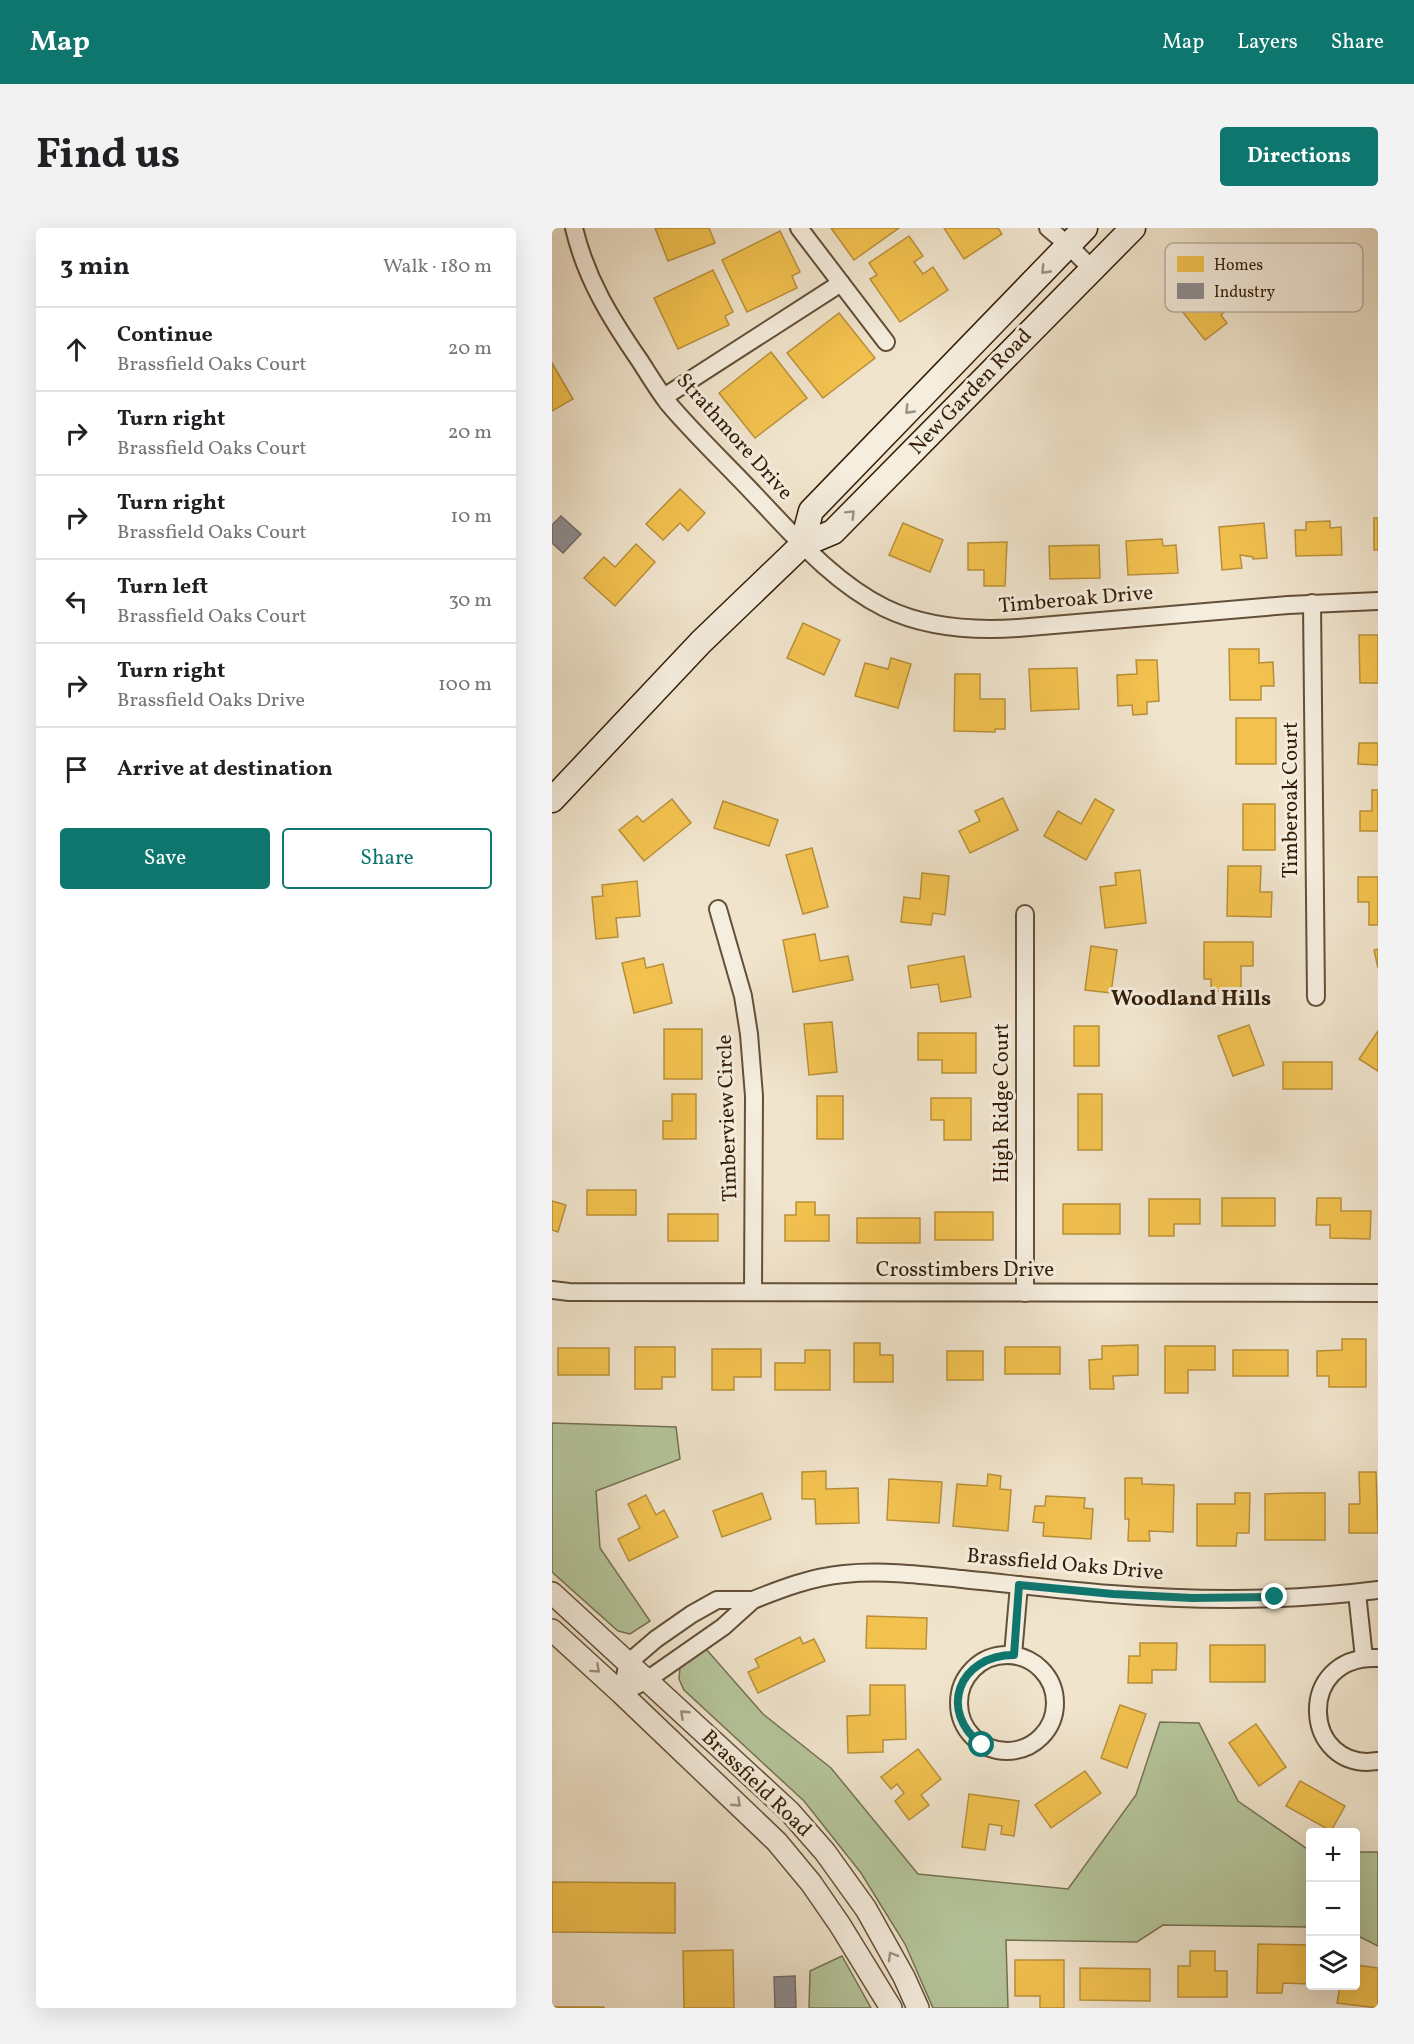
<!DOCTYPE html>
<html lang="en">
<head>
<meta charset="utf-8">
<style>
  :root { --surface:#fff; --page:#f2f2f2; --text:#202124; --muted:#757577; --line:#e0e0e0; --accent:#0f766e }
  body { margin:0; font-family:Vollkorn,serif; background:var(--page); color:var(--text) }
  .controls { position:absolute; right:18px; bottom:18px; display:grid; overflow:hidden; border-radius:6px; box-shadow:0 6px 24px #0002 }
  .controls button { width:54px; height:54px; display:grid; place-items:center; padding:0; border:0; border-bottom:2px solid var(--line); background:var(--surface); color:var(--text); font:30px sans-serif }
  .stop { position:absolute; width:18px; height:18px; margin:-14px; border:4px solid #0f766e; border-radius:50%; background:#fff }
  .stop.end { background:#0f766e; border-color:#fff; box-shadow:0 2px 6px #0008 }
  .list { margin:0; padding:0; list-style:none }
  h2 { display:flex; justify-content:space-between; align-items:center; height:78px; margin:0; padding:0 24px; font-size:26px }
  h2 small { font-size:20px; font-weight:400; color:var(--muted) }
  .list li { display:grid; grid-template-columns:39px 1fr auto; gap:18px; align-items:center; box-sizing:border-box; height:84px; padding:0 24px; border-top:2px solid var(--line) }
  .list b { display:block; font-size:22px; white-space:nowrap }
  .list p { margin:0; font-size:20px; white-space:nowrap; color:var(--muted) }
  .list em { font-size:20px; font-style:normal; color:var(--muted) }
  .actions { display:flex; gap:12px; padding:18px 24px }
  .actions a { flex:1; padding:14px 0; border:2px solid var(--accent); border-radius:6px; text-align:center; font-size:21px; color:var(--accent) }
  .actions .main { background:var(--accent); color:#fff }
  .icon { flex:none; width:33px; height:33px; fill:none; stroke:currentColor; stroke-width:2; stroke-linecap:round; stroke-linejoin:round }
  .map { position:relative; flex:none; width:826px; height:1780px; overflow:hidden; border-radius:6px }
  header { display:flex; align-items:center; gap:36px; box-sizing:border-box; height:84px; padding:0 30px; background:var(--accent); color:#fff }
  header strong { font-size:28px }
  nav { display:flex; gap:33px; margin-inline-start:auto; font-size:21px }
  .intro { display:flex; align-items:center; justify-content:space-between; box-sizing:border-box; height:144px; padding:0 36px }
  h1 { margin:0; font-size:42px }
  .button { padding:15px 27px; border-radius:6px; background:var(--accent); color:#fff; font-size:21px; font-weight:700 }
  main { display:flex; gap:36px; padding:0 36px }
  aside { flex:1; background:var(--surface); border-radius:6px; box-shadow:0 6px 24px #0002 }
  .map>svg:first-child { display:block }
</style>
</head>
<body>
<header>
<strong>Map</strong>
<nav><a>Map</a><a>Layers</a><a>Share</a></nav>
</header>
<div class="intro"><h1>Find us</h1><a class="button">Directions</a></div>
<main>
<aside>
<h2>3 min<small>Walk · 180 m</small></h2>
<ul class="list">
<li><svg class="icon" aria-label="ahead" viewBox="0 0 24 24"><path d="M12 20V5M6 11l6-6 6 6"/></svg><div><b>Continue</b><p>Brassfield Oaks Court</p></div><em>20 m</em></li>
<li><svg class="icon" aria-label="right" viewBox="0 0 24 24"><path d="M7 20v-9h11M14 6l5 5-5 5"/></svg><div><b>Turn right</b><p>Brassfield Oaks Court</p></div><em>20 m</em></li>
<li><svg class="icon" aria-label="right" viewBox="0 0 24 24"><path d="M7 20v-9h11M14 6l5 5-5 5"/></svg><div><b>Turn right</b><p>Brassfield Oaks Court</p></div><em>10 m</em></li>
<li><svg class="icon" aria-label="left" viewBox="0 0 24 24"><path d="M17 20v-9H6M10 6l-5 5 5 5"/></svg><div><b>Turn left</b><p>Brassfield Oaks Court</p></div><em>30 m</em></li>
<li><svg class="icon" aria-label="right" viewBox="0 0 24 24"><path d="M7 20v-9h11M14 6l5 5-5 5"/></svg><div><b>Turn right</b><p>Brassfield Oaks Drive</p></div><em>100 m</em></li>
<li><svg class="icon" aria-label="arrive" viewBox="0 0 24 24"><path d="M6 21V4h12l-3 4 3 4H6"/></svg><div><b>Arrive at destination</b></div></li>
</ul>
<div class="actions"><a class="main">Save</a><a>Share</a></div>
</aside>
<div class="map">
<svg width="826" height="1780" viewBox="0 0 826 1780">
  <rect width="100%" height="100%" fill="#f0e4cc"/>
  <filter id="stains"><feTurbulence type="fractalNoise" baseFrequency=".00333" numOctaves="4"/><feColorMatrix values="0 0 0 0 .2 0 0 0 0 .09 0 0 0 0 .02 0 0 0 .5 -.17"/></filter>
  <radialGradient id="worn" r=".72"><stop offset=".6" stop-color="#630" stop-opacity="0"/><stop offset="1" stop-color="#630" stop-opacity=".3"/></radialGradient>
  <g fill="#b5c59b" stroke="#747251" stroke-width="1.5">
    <path d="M0,1195L124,1199L128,1231L44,1263L48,1320L98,1393L78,1406L66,1403L0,1344Z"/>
    <path d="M154,1421L211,1486L279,1540L366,1646L516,1661L584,1567L608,1494L647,1495L686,1573L758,1623V1699L611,1697L585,1714L454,1712L456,1780H381L353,1716L309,1645L252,1573L132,1462L127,1451L128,1439Z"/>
    <path d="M804,1624H826V1718L804,1707Z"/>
    <path d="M290,1728L319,1780H257L258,1743Z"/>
  </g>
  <g fill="#f2c14e" stroke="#b99039" stroke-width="1.5">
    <path d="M103,0H157L163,15L116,33Z"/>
    <path d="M279,0H347L302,32Z"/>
    <path d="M392,0H446L450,6L412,31Z"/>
    <path d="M228,3L248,44L240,48L245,60L195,84L170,32Z"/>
    <path d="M357,8L371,28L362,34L371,46L381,39L396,62L348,94L318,51L325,47L317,35Z"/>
    <path d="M161,42L181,84L173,88L177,97L126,121L102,70Z"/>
    <path d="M662,57L679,78L669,87L675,95L653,112L629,82Z"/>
    <path d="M287,85L323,130L271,170L235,125Z"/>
    <path d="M219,124L255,170L203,210L167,165Z"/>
    <path d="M0,135L21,171L0,183Z"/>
    <path d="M128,261L153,285L136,303L128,295L111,312L94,296Z"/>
    <rect x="822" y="290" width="4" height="32"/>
    <path d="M778,293V300L789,299L790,327L744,328L743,302H754V294Z"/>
    <path d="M351,295L391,312L378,344L337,327Z"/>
    <path d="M712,295L715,330L701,331V329L688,327L690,340L670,342L667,299Z"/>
    <path d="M610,311L611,318L624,317L626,345L576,347L574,313Z"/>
    <path d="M455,314L453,358H432V342H416V315Z"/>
    <path d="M84,316L103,334L63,378L32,350L52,329L63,339Z"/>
    <path d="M547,317L548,350L498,351L497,318Z"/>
    <path d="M251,395L288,412L272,447L235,430Z"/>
    <path d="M807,407H826V455H808Z"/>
    <path d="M677,421H707V435L721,434L722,458H709V472H678Z"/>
    <path d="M339,430L359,436L346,480L303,468L313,435L336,441Z"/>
    <path d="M584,432H605L607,473L595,474V486L581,487L580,477L566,478L565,447L585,446Z"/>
    <path d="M525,440L527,481L479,483L477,441Z"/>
    <path d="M403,446H428V471H453V501H443V504L402,503Z"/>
    <rect x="684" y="490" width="40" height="46"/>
    <path d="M807,515H826V537L806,536Z"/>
    <path d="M820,562H826V603H808V583H820Z"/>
    <path d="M451,570L466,602L418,625L407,603L428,593L423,583Z"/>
    <path d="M120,571L139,595L92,633L67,602L85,588L91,594Z"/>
    <path d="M543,571L562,582L534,632L492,608L506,583L529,596Z"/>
    <path d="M171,573L226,592L217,618L162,600Z"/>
    <rect x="691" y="576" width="32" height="46"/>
    <path d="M260,620L276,679L251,686L234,627Z"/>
    <path d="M676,638H709L708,664H720L719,689L675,688Z"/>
    <path d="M588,642L594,695L553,700L548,659L564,657L563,645Z"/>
    <path d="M370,645L397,648L393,687L381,685L379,697L349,694L352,669L368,671Z"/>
    <path d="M806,649H826V697H817V674H806Z"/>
    <path d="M85,653L88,688L64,690L66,709L44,711L40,669L51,668L50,657Z"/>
    <path d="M263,706L268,733L296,728L301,752L241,764L231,712Z"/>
    <path d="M652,714H701V738H689V763H659V751H652Z"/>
    <path d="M539,718L565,722L559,765L533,762Z"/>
    <path d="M826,721V740L822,722Z"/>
    <path d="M412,728L419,769L389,774L386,756L359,760L356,738Z"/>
    <path d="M92,730L94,740L111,736L120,775L82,785L70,735Z"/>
    <path d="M280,794L285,844L257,847L252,796Z"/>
    <path d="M697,797L712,837L681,848L666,808Z"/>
    <rect x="522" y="798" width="25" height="40"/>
    <rect x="112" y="801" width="38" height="50"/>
    <path d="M826,803V843L807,831Z"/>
    <path d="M366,805H424V845H390V832H366Z"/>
    <rect x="731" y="834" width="49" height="27"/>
    <path d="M120,866H144V911H111V893H120Z"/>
    <rect x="526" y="866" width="24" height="56"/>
    <rect x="265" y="868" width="26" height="43"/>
    <path d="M379,870H419V912H392V892H379Z"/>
    <rect x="35" y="962" width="49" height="25"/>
    <rect x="670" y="970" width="53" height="28"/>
    <path d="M765,970H789V983H819L818,1011L778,1010V997H764Z"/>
    <path d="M597,971H648V996H622V1008H597Z"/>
    <path d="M0,973L14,977L6,1004L0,1002Z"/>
    <path d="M244,974H263V987H277V1013H233V987H244Z"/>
    <rect x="511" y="976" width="57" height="30"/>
    <rect x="383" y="984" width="58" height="28"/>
    <rect x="116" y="986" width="50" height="27"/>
    <rect x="305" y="990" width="63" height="25"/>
    <path d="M790,1111H814V1159H777V1148H765V1123L790,1122Z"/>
    <path d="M302,1115H328V1127H341V1154H302Z"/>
    <path d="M586,1117V1147L561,1148L562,1161H538L537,1132L550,1131V1118Z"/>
    <path d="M613,1118H663V1142H636V1165H613Z"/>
    <path d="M83,1119H123V1149H110V1161H83Z"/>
    <rect x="453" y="1119" width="55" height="27"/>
    <rect x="6" y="1120" width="51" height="27"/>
    <path d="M160,1121H209V1149H182V1162H160Z"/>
    <path d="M253,1122H278V1162H223V1135H253Z"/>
    <rect x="681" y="1122" width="55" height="26"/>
    <rect x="395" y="1123" width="36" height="29"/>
    <path d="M274,1243V1261L306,1260L307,1295L264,1296L263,1271H250V1244Z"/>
    <path d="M807,1244H824L826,1305H797V1276H808Z"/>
    <path d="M436,1246L449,1248L448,1261L459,1262L456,1303L401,1298L405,1256L435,1258Z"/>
    <path d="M573,1250H590V1256L622,1257L621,1304L597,1303L598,1313H576L577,1291H573Z"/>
    <path d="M337,1251L390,1254L387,1295L335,1292Z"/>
    <path d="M210,1265L219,1291L170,1309L161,1283Z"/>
    <path d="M683,1265H698L697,1305H685L684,1318H645V1276H683Z"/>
    <path d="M741,1265H773V1312H713V1266Z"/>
    <path d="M94,1267L104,1287L112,1282L126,1309L77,1333L66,1311L88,1300L76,1276Z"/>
    <path d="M494,1268L533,1270L532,1280L541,1281L539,1311L491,1308L492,1295L481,1294L483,1278H493Z"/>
    <path d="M315,1388L375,1390L374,1421L314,1420Z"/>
    <path d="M248,1409L251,1416L262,1411L273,1433L206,1465L196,1444L207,1439L203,1431Z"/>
    <path d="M588,1415H625L624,1442H600V1455H576L577,1428H588Z"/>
    <rect x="658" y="1417" width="55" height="37"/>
    <path d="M318,1457H353L354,1511L331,1512V1524L296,1525L295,1488L318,1487Z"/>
    <path d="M568,1477L594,1486L575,1540L549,1530Z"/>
    <path d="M704,1496L734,1539L707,1558L677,1515Z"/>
    <path d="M366,1521L389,1551L369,1567L377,1577L357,1592L343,1573L352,1565L345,1556L339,1561L329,1549Z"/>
    <path d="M533,1543L549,1565L499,1600L483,1577Z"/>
    <path d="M748,1553L793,1578L779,1603L734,1578Z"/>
    <path d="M417,1566L467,1573L462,1608L449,1606L450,1598L437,1596L433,1622L410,1619Z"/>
    <path d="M0,1654L123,1655V1705L0,1704Z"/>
    <path d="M706,1716L758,1717V1756L731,1755L730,1765H705Z"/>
    <path d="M181,1722L182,1780H132L131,1723Z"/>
    <path d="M638,1723H663V1743H675V1769H626V1738H638Z"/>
    <path d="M463,1732H512V1780H488V1768H463Z"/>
    <path d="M804,1737L826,1740V1780L785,1775L788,1758H804Z"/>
    <path d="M528,1740L598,1741V1773L528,1772Z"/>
    <rect x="0" y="1779" width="52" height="1"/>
  </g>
  <g fill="#8d8d92" stroke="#726c68" stroke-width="1.5">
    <path d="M9,288L29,306L11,325L0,315V297Z"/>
    <path d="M243,1748L244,1780H223L222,1749Z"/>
  </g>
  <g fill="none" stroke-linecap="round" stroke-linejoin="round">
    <defs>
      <g id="minor">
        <path d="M22,0C34,51 59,91 88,133C97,147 106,162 116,175C143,207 175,237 203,267C243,309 281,354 333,380C374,400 421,403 466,400L736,377L826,373"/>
        <path d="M247,0L334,114"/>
        <path d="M496,0L516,17L540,41"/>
        <path d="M112,169L289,55"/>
        <path d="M760,375L764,769"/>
        <path d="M166,681L191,768L197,806L202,868L201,1064"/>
        <path d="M0,1062L17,1064L826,1065"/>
        <path d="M473,1065V686"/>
        <path d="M805,1365L812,1430"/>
        <path d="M165,1372H201L171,1399L95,1452L69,1465L76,1435L104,1411L140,1386Z"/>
        <path d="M201,1372C231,1360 260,1349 292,1346C331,1342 371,1347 410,1351C459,1356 509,1362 559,1366C645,1373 740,1373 826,1362"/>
        <circle cx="455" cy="1475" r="48"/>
        <path d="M461,1427L467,1357"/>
        <path d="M826,1430C742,1426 750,1545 826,1533"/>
      </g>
      <g id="tertiary">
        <path d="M0,1365L237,1583L273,1624L314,1681L352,1749L366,1780"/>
        <path d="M0,1402L69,1465L225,1614L259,1655L288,1697L339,1780"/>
      </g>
      <g id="secondary">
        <path d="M250,317L259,283L533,0"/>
        <path d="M0,572L149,414L250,317L281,304L581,0"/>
      </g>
    </defs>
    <use href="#minor" stroke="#635038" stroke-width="20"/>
    <use href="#tertiary" stroke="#635038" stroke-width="24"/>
    <use href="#secondary" stroke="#341e07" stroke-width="27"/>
    <use href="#minor" stroke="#f5edde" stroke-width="16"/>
    <use href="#tertiary" stroke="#f5edde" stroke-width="21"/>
    <use href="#secondary" stroke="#f5edde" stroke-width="24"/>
  </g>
  <defs><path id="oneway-chevron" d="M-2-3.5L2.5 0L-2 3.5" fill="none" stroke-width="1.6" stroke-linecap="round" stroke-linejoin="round" transform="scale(1.5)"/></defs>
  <g stroke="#9e907d">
    <use href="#oneway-chevron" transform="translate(493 42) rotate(134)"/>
    <use href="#oneway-chevron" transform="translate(357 182) rotate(134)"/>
    <use href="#oneway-chevron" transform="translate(299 286) rotate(-45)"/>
    <use href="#oneway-chevron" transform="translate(44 1441) rotate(42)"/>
    <use href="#oneway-chevron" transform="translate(132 1486) rotate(-137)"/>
    <use href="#oneway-chevron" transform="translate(185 1575) rotate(43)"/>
    <use href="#oneway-chevron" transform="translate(340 1728) rotate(-120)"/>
  </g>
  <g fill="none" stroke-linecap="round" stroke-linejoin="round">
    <path stroke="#0f766e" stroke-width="8" d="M430,1517C385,1483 407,1427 462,1427L467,1357L561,1366L640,1370L723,1369"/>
  </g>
  <g text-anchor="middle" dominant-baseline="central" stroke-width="6" stroke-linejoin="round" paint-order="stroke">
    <g font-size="21" fill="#341e07" stroke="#f5edde">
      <text transform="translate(419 164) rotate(-46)">New Garden Road</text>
      <text transform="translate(182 209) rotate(48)">Strathmore Drive</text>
      <text transform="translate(524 372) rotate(-5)">Timberoak Drive</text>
      <text transform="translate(739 572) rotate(-90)">Timberoak Court</text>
      <text transform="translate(450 875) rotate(-90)">High Ridge Court</text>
      <text transform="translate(176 890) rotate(-92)">Timberview Circle</text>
      <text x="413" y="1042">Crosstimbers Drive</text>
      <text transform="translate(513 1337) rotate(5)">Brassfield Oaks Drive</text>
      <text transform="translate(204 1556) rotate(44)">Brassfield Road</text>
    </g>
    <g font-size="22" font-weight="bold" fill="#341e07" stroke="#f5edde">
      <text x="639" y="771">Woodland Hills</text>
    </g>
  </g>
  <rect x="613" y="15" width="198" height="69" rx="9" fill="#f5edde" stroke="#bbaf9e" stroke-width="1.5"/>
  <rect x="625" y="28" width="27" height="16" fill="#f2c14e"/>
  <rect x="625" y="55" width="27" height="16" fill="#8d8d92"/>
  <g font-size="16" fill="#341e07">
    <text x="662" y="42">Homes</text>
    <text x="662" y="69">Industry</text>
  </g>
  <rect width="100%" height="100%" filter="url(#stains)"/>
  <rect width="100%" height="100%" fill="url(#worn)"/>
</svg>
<div class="controls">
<button>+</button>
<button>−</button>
<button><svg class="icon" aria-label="layers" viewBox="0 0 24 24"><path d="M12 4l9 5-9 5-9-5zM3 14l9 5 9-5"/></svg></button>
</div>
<div class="stop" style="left:430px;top:1517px"></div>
<div class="stop end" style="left:723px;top:1369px"></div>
</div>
</main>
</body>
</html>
